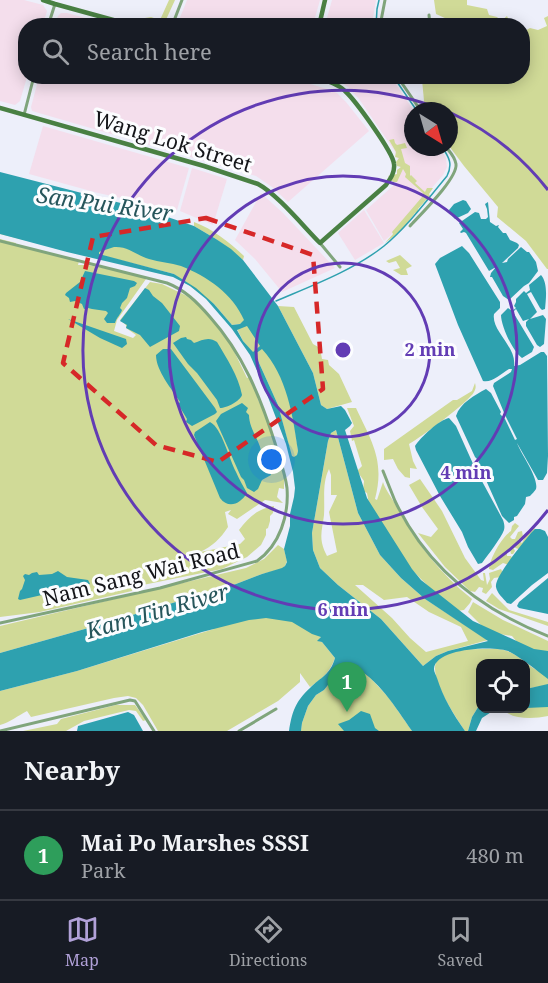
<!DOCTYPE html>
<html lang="en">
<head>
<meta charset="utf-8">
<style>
  :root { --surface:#171b24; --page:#20242c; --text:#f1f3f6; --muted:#9ea1a6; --line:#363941; --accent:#b1a1d8 }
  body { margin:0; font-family:"Noto Serif",serif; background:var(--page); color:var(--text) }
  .controls { position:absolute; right:18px; bottom:18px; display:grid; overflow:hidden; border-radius:12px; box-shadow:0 3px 15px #0003 }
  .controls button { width:54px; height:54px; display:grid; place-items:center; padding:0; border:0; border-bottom:2px solid var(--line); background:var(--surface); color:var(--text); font:30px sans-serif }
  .compass { position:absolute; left:404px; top:102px; width:54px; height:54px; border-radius:50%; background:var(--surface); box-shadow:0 3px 15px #0003; rotate:143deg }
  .you { position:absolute; left:272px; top:460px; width:21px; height:21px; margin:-15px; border:4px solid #fff; border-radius:50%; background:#1a73e8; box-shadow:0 0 0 9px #1a73e833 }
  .badge { display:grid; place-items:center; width:39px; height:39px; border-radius:50%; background:var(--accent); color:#fff; font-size:20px; font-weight:700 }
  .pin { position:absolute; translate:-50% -50px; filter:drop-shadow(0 2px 3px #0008) }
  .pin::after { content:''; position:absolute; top:32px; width:21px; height:18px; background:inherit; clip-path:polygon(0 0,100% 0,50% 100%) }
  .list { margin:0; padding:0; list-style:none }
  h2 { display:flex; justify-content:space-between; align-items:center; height:78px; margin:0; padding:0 24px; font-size:26px }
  h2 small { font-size:20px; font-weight:400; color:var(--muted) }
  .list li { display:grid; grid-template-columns:39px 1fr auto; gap:18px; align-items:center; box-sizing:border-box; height:90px; padding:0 24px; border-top:2px solid var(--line) }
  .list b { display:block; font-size:22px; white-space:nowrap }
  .list p { margin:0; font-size:20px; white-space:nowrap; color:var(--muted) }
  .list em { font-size:20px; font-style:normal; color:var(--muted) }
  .icon { flex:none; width:33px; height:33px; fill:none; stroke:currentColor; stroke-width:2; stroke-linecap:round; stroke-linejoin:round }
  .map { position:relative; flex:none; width:548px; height:731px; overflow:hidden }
  .search { position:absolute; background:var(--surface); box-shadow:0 3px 15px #0003; left:18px; right:18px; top:18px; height:66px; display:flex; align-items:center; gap:15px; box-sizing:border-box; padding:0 21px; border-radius:24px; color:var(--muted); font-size:22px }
  .sheet { height:168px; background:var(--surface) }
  nav { display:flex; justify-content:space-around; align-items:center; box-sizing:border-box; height:84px; border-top:2px solid var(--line); background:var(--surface); font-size:16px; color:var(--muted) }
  nav a { display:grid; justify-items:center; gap:3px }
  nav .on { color:var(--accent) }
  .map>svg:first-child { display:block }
</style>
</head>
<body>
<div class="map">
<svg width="548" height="731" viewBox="0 0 548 731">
  <rect width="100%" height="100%" fill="#edeffa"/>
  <g fill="#f4deec">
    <path d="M0,0H24L43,5L47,11L43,25L26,26V76L27,77L20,101L15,105L0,101Z"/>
    <path d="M187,0H320L313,25H177Z"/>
    <path d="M332,0H376L373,18V25H325Z"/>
    <path d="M61,13H67L111,25H54L58,16Z"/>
    <path d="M39,77H287L327,89L337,93L346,102L369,131L288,202L272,187L256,176L32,111L31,107Z"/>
    <path d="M328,77H391L414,111L413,147H439L446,158L447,167L443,175L391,235L384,241L366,210L394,185L397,180L400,168L399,162L394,150L359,99L348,87L338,80Z"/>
    <path d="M43,126L189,168L177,210L98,193L29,174Z"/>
    <path d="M192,168L227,179L213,225L180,211Z"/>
    <path d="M261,193L283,213L335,268L282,292L255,259L235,240Z"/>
    <path d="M364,210L384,243L355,260L338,233Z"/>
  </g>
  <g fill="#d0da97" fill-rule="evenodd">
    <path d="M169,0H175L164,24L159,25L139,19L151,17L160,20Z"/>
    <path d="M434,0H467V5L487,9L489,15L497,17L501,21L507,16L511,25H445L447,19L436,14Z"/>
    <path d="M548,16V269H547L526,241L497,217L498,207L464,166L449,146V111H425L422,80L423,76H522L523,32L530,28L538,30L547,26L544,18Z"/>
    <path d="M394,139L395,143L397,145L405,143L407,148L401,149L405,163L410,166V176L411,175L417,181L415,183L425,192L427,188H433L429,194L431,198L426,200L418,209V212L415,213L402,230L385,243L393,234L392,232L422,197L423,193L405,177L406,174L403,169L397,182H393L388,176L397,174V170L401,167L397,166L396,162L399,158L395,157L396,152L389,140Z"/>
    <path d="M0,218L44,224L231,277L289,385L298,451L297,455L294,458L292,457L278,405L255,354L262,348L253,353L243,341L237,329L246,325L244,321L240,324L232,325L214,304L174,274L104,256L99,255L98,253L88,256L0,234Z"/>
    <path d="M194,222C213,229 229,242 244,256L243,260L216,239L194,226Z"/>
    <path d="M0,239L16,243V245L79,261L78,265H88L142,276L146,279L117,320L114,331L133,338L136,335L126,328V325L120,320L150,282L162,284L185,295L200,306L229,341L247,378L251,376L258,400L270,423L284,477V489L279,488L277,497L283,503L265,500L237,519L228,514L231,510L225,512L228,527C220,539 213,546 200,552L240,544L245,539L239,530C249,517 257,509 274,506L273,513L270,516V521L268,528L266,529V535L261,545L247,557L222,569L133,587L132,591L40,612L0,617Z"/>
    <path d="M400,255L412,266L406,269L408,275H401L393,270L400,268L396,261L389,263L386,261Z"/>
    <path d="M278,306L294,307L313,344L320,348L322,359L328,360L329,365L339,374L352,402L327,409L321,405L313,373Z"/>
    <path d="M475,383C476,387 476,388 474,392C469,402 420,438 409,444L413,461L417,469L410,468V478L405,477L398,469L393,459L384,460V449L453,400H457L472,391Z"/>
    <path d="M347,408H356C372,442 385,461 375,499L377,500L383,482C385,489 390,495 394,502C413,539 439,573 472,599L470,603L464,610L457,611L440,598L408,566L369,504L367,493L363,491L364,481L357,471L362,466L354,440L352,441L350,431L354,426Z"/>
    <path d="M336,430L358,513L380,555L401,578L425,599L488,640L448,651L436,656L423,666L381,619L338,585L320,568L313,550L312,533L328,441L331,433ZM329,469L331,475V495H337L329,512L337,552L327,556C325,552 323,548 322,543C320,533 323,525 324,515C325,499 322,483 329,469ZM355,585H363L384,600L407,597L429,612L461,627L468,641L426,652L410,638L392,618Z"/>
    <path d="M420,479L442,511L465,558L481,580L484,581L483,573H485L487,585L490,579L489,573L501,569L503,573L501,577L494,578L491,582L492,587L486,594L482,592L483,588L479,587L475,592L470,591L445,567L418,533L431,537L438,529L422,507L409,485Z"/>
    <path d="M515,523L519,526L510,537L512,539H515L518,532L522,531L523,537L518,540L522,543L526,535L534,528L537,531L521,550L513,547L515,551L513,554H511L510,550H507V556H511L513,560L509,565L503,563L493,570L489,569C490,558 502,537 511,531L512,526Z"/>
    <path d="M278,545L284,549L287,561L285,566L282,569L262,574L236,584L99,625L0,653V626L246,568L264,559Z"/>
    <path d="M492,593L509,610L548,622V626L499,609L486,601Z"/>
    <path d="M473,602L503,620L548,641V658L522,648L512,636L488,632L468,612Z"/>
    <path d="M267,610C307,611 319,618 349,643V647L340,655H336C332,648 327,643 321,637L318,641L322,642L335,658C330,672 322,679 310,687L300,673V682L278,701L227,731H158L143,705L136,698L128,696L114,698L31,717L27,711C17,716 11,722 0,725V691L77,671L214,629H203L244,614Z"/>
    <path d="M468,649C480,650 495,647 507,651C520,655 532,671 548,675V686L536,687L526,689V664H480V704L472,717L468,731H465C457,719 427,675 437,661C444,653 458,651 468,649Z"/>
    <path d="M351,665L365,672L389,698L412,731H301L302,723L308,706L316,695L324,690L328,685L334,681Z"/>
    <path d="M526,693L548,702V716C533,719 513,720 502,709L526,708Z"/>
    <path d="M116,705H135L146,720L143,721L136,711L129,710L84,721L66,731H23L57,724L61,719Z"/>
  </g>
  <g fill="#2ea1af" fill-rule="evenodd">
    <path d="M0,172L144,209L194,226L216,239L231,249L243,260L278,306L313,373L321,405L327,409L341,406L345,410L352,423L350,426L345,430L367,498L412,569L421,580L473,621L534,649L548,651V679C536,670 523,659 510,652C496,645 435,648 434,669C434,672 436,675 437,678C443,697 453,714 465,731H412C395,707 379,679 351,665L334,681L328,685L324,690L316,695L308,706L302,723L301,731H289C292,712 295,702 310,688C321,677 330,675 335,658L322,642L317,641L321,637L312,634L292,622L266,618L249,620L202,632L77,671L0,691V653L99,625L236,584L262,574L282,568L285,566L287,562L284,549L290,526V514L294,497L295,488L293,472L286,444L263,384L250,355L232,329L206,299L190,286L173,277L67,252L0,234ZM114,247C128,246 136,255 149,259C159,262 171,263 181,266C207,276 233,294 244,320L240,324L232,325L214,304L196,288L174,274L99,254V252ZM247,326L260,346L253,352L243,341L237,330ZM262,349C287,376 293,416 298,451L297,455L294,457L292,456L278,405L255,354ZM336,430L358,513L380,555L401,578L425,599L488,641L448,651L436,656L423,666L381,619L338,585L320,568L313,550L312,533L328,441L331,433Z"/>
    <path d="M463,200L466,201L471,209L468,213L455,219L450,213L449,210L454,204Z"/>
    <path d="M488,202L490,222L496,226L499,225L498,227L503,233H506L510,240L517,243L519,245L518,248L502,263L507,262L508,259L521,247L527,252H529L536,262L538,271L529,283L524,286L509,300L503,296L492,277H490L491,273L496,267L489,271L466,233L464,232L461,233L460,232L463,229L459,223L475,212L479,213L481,219H486L488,217L487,209L485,204Z"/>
    <path d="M462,246L469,253L500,302V308L494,314C491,331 517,347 514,366L520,365L541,352H544L547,356L548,456L547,473L543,480H538L517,443C521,454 539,478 536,489C535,491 531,495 530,496L526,497L525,504L517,516L514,517V520L509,523L502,516L481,469L478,470L477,472L503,520C504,523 505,526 504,530C501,538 488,555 482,563L478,564L468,547L462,532L440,496L416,450L415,446C421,437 439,420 449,418L456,426L474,466H477L479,461L475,457L456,416C460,403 475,395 486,389L491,393L501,412L500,414L505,419L515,440L517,439L505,415L493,386L494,383L511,372L512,369H509C501,374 492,383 483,381L458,325L435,264L440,258Z"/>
    <path d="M85,271L134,281L137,283L135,286L130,288L127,298L122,303L120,308L122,310C121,314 116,318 115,323H107L104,319L108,313L106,311L92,309L88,308L84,309L82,304L75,301L70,302L69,298L65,295L66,293L80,282Z"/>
    <path d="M541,275C548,283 546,298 545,309L542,310L540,308L531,292L527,294L537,312L530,319L543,315L546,319L544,344L540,347L537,345L526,326V322L529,319L523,321L516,309L513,312L534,347L532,352L522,358C513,352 501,326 501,315L508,308L512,311L516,308L514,306L516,302V299L524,291L526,293L530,290L529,285Z"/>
    <path d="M145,288L149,290L153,296L162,303L180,326L179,331L150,347L140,335L126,328L127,325L120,321Z"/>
    <path d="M68,319L126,339L127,344L122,348L100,338Z"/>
    <path d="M186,337L187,339L191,340L194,343C202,340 209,336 217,342C227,359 238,375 242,395C240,401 227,408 220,408L217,400L197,373L188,364L173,343L181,338Z"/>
    <path d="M163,349H171L215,408L217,412L215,414L192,426L186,422L187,419L178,404L180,402C172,389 156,371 156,355Z"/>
    <path d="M242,403L248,408L246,412L249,415C249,431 264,445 261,458L266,464L271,475L262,480L258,489L254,492L247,488L244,480L241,477L216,421L221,414Z"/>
    <path d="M210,422C222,428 229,459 236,472C239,479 243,486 247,493C241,503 229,510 220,498L194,435L195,432Z"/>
    <path d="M535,529H540L545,531L548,537V573L532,585L511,604L507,603C503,598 497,593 496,587C494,577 524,542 531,533Z"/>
    <path d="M58,571L67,577L88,580L90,584L20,600L18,599L20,591L22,589L25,580L23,576L25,574L29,575L32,573L37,572L39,575L52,574Z"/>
    <path d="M548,578V614L519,608L517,606L519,602Z"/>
    <path d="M548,684V707L526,708V689Z"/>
    <path d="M480,704V708L496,709L482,718L476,731H468L472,717Z"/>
    <path d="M361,711L370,714L375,728L379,731H344L338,724L349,720Z"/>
    <path d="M128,712L134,715L143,731H77L78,726Z"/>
  </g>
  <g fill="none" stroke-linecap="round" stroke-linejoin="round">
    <g stroke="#2ea1af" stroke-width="1.5">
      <path d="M376,26L377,9L379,0"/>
      <path d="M393,76L417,111"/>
      <path d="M276,301C311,286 354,270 384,246C408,226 427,200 447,176C453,164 449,157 442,147"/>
    </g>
    <g stroke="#80a57c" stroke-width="3">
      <path d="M429,15L430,26"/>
      <path d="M48,26L55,4"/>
      <path d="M172,26L182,0"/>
      <path d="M380,26L385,0"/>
      <path d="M397,76L421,111"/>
      <path d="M24,115L34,76"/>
      <path d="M410,226C420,215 458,178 456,164C455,157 450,152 446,147"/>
      <path d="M0,241L167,283C185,290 197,302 210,317C243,354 260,396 275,443C279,458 285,472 287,488C289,515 280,545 257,561L160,588L0,623"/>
      <path d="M320,243L340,267"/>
      <path d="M383,471C387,481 391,491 395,501C426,566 481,610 548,636"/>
      <path d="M0,731L130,700L135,701L154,731"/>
      <path d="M239,731L276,709"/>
    </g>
    <g stroke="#498043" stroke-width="4.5">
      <path d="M43,0L55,4L135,26"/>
      <path d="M319,26L325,0"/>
      <path d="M0,108L204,166L258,184C277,194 304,227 320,243L386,185C391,178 395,172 394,164C393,152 355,100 345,91C336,82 322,80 310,76"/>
    </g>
  </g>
  <path fill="none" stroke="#d62828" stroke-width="4.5" stroke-dasharray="12 8" stroke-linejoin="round" d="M206,218L313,255L323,389L218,462L156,445L63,363L93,237Z"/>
  <g fill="none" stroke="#623cb4" stroke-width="3">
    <circle cx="343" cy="350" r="87"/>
    <circle cx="343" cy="350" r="174"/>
    <path d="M548 510A260 260 0 1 1 445 111M451 113A260 260 0 0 1 548 190"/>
  </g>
  <g text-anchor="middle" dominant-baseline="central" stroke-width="6" stroke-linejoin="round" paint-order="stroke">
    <g font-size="21" fill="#141519" stroke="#fcfdff">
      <text transform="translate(173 141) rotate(17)">Wang Lok Street</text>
      <text transform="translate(141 574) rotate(-14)">Nam Sang Wai Road</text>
    </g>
    <g font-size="22" font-style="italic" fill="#26555b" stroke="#fcfdff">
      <text transform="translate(105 203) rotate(8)">San Pui River</text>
      <text transform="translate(157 610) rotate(-16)">Kam Tin River</text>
    </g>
  </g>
  <circle cx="343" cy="350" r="9" fill="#623cb4" stroke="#fcfdff" stroke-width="3"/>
  <g font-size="18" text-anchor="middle" font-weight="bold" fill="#623cb4" stroke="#fcfdff" stroke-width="6" stroke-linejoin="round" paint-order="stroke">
    <text x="430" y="356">2 min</text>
    <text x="466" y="479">4 min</text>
    <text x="343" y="616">6 min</text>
  </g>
</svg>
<div class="controls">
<button><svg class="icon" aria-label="locate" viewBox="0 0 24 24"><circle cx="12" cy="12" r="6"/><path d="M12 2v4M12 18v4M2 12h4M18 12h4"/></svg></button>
</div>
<svg class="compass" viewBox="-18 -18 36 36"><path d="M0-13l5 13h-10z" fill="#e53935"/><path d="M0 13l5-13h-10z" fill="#9ea1a6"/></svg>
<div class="you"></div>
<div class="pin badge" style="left:347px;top:712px;background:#2e9e5b">1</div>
<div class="search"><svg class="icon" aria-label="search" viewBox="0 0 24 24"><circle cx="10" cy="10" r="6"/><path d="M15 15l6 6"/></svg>Search here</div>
</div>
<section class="sheet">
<h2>Nearby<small></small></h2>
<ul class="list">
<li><span class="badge" style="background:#2e9e5b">1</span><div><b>Mai Po Marshes SSSI</b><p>Park</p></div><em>480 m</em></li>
</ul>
</section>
<nav>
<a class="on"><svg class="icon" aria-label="map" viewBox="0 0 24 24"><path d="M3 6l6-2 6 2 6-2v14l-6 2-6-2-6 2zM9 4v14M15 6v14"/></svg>Map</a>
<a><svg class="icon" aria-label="directions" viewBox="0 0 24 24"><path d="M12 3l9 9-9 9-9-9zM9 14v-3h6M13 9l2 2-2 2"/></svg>Directions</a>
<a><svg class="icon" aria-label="saved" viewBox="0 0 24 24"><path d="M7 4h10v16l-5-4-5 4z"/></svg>Saved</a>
</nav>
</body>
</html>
